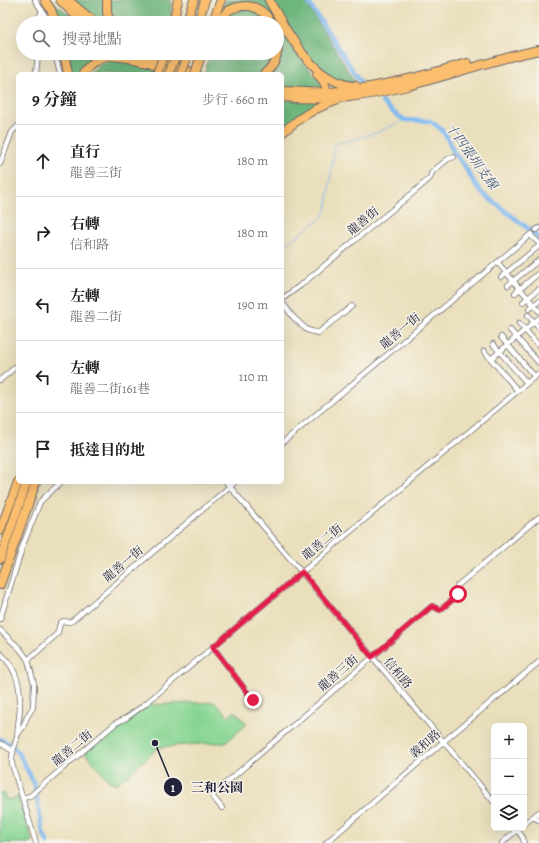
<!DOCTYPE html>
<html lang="zh-TW">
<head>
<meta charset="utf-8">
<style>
  :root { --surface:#fff; --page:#f2f2f2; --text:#222; --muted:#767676; --line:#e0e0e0 }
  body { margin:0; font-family:Alegreya,"Noto Serif TC",serif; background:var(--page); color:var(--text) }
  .controls { position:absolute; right:12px; bottom:12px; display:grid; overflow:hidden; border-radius:6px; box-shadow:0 4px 16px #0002 }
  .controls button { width:36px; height:36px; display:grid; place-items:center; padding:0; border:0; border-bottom:1px solid var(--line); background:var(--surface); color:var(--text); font:20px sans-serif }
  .stop { position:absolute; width:12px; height:12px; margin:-9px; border:3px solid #e11d48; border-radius:50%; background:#fff }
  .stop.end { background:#e11d48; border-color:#fff; box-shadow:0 1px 4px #0008 }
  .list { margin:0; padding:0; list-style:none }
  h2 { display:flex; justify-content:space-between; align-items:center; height:52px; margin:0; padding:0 16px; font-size:17px }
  h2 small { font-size:13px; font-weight:400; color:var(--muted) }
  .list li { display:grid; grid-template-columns:26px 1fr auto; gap:12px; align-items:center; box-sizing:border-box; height:72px; padding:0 16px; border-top:1px solid var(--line) }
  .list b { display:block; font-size:15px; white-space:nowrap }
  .list p { margin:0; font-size:13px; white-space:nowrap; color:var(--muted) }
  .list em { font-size:13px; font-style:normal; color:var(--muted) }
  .icon { flex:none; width:22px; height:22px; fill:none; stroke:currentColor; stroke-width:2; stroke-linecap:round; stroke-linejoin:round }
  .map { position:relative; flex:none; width:539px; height:843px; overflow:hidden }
  .search { position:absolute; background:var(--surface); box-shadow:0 4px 16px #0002; left:16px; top:16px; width:268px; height:44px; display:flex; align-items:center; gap:10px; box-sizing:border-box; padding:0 14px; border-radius:22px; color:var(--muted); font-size:15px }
  .panel { position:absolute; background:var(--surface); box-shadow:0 4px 16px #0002; left:16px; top:72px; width:268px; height:412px; border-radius:6px }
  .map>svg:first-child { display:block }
</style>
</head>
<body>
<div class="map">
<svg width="539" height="843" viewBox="0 0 539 843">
  <rect width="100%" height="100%" fill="#f7f3e8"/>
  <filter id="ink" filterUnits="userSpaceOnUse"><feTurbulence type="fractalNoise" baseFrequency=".025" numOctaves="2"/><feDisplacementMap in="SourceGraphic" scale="8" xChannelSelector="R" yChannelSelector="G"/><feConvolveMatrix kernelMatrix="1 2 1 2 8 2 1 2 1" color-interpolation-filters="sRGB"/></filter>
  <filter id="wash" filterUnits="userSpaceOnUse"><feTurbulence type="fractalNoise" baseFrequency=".012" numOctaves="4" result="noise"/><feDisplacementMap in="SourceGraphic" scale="16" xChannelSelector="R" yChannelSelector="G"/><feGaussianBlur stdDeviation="0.9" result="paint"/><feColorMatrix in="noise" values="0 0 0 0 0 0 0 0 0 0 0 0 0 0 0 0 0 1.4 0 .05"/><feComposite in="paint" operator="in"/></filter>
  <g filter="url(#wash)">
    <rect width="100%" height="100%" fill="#eadfbc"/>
    <g fill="#87d593" stroke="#547c67">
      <path d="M214,702L229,716L235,711L247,724L225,743H213L159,747L130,773L116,784L109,781L85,753L121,724L148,705Z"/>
      <path d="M0,793L4,794L7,800L18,797L33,843H0Z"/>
    </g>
    <g fill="#6db67d" stroke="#486c5c">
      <path d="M50,0H51L80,23H59Z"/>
      <path d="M72,0H104L109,23H101Z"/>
      <path d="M111,0H171V23H115C111,17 108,6 111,0Z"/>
      <path d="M226,0H266L283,29L292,48L323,85L324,90L282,89V74H264L271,68L280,38L277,29V23H274L252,4L219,15Z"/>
      <path d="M272,0H304L355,81V84L336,80L308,57Z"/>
      <path d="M250,7L271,23H220L226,15Z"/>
      <path d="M68,53H100L96,56L89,59L82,74H72Z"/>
      <path d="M210,53H276L265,70L259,74H208L204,73Z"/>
      <path d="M121,58L157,70L156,74H91L92,72L102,63Z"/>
      <path d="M282,100L326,102L312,107L282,128Z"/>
    </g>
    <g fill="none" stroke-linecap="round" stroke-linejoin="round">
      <path stroke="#80b9f1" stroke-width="1" d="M282,247L323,217L327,208L334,149L336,144L376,133L405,120"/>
      <g stroke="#80b9f1" stroke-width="4.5">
        <path d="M307,0L360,81"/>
        <path d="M382,102L394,113L405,120L430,121L440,128L447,137L454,153L463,164L475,184L482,193L530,230L539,239"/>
        <path d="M0,739L10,744L18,752L34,783L43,833L48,843"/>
      </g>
    </g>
  </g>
  <g filter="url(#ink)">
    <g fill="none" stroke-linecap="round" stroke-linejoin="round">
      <defs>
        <g id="street">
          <path d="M35,0L48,20V23"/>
          <path d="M40,23L39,19L42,10"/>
          <path d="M55,53L60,74"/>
          <path d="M36,74L38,53"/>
          <path d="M0,164L12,132L18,126"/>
          <path d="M536,230L539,228"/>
          <path d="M530,235L539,243"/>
          <path d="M498,263L539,311"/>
          <path d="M501,277L539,246"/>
          <path d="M508,285L539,260"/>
          <path d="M515,293L539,273"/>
          <path d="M282,299L301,285L360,236L414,192L430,178L432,172L448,159L454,157"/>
          <path d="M282,302L293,317L307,330L318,333L352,306"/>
          <path d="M523,302L539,289"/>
          <path d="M529,309L539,301"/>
          <path d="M528,315L539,328"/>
          <path d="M519,323L539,346"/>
          <path d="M510,330L539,363"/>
          <path d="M501,337L535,377"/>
          <path d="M493,344L527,383"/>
          <path d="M484,351L518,391"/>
          <path d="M491,359L539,318"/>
          <path d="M0,380L18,365"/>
          <path d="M282,443L531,234"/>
          <path d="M226,482L494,802"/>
          <path d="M0,619L23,545L40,502L45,497L61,482"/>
          <path d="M0,630L20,649L28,660L34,684L33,707L27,717L23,727L18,734"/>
          <path d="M213,647L253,700"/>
          <path d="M0,653C20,671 22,693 19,718C18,724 18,731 17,737C15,746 11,754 12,764L36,843"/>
          <path d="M28,660L57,634C61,626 57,619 69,622L72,621L235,482"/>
          <path d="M0,743L13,751"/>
          <path d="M23,798L30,796L116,723L126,718L144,705L539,373"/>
          <path d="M222,808L213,797V794L432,606L440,610L456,597L458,594L457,586L539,517"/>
          <path d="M533,817L539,820"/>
          <path d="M524,824L539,812"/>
          <path d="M516,828L523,838L524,843"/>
          <path d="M326,843L443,742L539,662"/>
          <path d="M502,843L519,828"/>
        </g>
        <g id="highway">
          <path d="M45,0L51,10L56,23"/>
          <path d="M60,0L73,13L87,23"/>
          <path d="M68,0L96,23"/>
          <path d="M107,0V13L111,23"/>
          <path d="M269,0C287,32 314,85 356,86"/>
          <path d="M173,23L178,0"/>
          <path d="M186,23L194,0"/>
          <path d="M198,23L205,0"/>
          <path d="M212,23L221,0"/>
          <path d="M217,23C220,19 224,15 228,11C237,5 252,4 261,11C266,14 269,19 272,23"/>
          <path d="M64,53L68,74"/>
          <path d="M142,53L166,63L197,74"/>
          <path d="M145,60L165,70L178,74"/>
          <path d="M199,61L202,53"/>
          <path d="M83,74C100,48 123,57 149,62"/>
          <path d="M264,74C276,64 280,51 277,36"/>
          <path d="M317,74C325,82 327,86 327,97"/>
          <path d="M282,91C297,91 313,93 328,92C376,89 421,76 467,63"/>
          <path d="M282,97C304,99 327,99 349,97C414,90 475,63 539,50"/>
          <path d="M282,133C299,118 314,108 336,101"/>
          <path d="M0,531L18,482"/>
          <path d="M0,559L27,482"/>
          <path d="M0,585L36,482"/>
        </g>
      </defs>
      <use href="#street" stroke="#686468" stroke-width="6"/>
      <use href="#highway" stroke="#686468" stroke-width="10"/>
      <use href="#street" stroke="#fff" stroke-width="4.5"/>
      <use href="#highway" stroke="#fabe6e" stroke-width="8"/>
      <defs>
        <g id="highway-bridge">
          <path d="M157,74L164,53"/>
          <path d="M169,74L176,54"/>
          <path d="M181,74L187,58"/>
          <path d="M195,74L199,61"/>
        </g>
      </defs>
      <use href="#highway-bridge" stroke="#686468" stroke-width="10" stroke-linecap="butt"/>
      <use href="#highway-bridge" stroke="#fabe6e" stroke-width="8"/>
    </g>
  </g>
  <g fill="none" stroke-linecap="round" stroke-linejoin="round" filter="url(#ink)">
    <path stroke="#e11d48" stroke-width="5" d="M253,700L213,647L302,572L372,657L432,606L440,610L456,597L458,594"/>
  </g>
  <g text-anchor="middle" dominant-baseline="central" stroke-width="3" stroke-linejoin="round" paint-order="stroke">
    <g font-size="12" fill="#22223b" stroke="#f7f3e8">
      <text transform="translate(363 221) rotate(-39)">龍善街</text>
      <text transform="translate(400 331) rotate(-40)">龍善一街</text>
      <text transform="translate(322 542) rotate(-40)">龍善二街</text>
      <text transform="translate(123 564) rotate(-40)">龍善一街</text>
      <text transform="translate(338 673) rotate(-41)">龍善三街</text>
      <text transform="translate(398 673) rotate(50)">信和路</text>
      <text transform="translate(425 744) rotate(-41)">義和路</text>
      <text transform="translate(72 748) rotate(-40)">龍善二街</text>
    </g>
    <g font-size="13" font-style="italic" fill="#43577b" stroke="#f7f3e8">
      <text transform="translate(472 156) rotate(54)">十四張圳支線</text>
    </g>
  </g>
  <path fill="none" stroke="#22223b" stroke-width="1.5" d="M155 743L173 787"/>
  <g fill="#22223b" stroke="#f7f3e8" stroke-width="1.5">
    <circle cx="155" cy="743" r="4"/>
    <circle cx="173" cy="787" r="10"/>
  </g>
  <g font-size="12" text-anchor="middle" font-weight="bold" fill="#fff">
    <text x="173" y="792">1</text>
  </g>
  <g font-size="13" text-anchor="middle" font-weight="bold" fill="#22223b" stroke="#f7f3e8" stroke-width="3" stroke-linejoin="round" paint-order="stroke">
    <text x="217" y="792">三和公園</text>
  </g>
</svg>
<div class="controls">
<button>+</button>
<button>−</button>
<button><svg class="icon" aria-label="layers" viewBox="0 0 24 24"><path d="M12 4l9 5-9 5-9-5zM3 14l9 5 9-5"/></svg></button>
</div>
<div class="stop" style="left:458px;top:594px"></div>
<div class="stop end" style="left:253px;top:700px"></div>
<div class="search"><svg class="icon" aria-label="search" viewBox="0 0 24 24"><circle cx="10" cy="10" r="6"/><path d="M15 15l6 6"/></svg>搜尋地點</div>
<section class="panel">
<h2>9 分鐘<small>步行 · 660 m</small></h2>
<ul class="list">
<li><svg class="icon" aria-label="ahead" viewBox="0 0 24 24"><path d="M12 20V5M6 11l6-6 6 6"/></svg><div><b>直行</b><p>龍善三街</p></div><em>180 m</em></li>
<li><svg class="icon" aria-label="right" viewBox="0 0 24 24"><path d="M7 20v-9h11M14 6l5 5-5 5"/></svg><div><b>右轉</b><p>信和路</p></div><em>180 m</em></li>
<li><svg class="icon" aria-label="left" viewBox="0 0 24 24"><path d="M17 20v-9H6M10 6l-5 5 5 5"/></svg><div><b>左轉</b><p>龍善二街</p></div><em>190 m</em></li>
<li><svg class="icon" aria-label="left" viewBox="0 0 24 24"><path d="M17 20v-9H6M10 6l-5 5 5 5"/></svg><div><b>左轉</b><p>龍善二街161巷</p></div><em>110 m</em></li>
<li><svg class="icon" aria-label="arrive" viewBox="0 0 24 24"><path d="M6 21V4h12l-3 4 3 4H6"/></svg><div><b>抵達目的地</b></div></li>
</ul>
</section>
</div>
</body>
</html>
